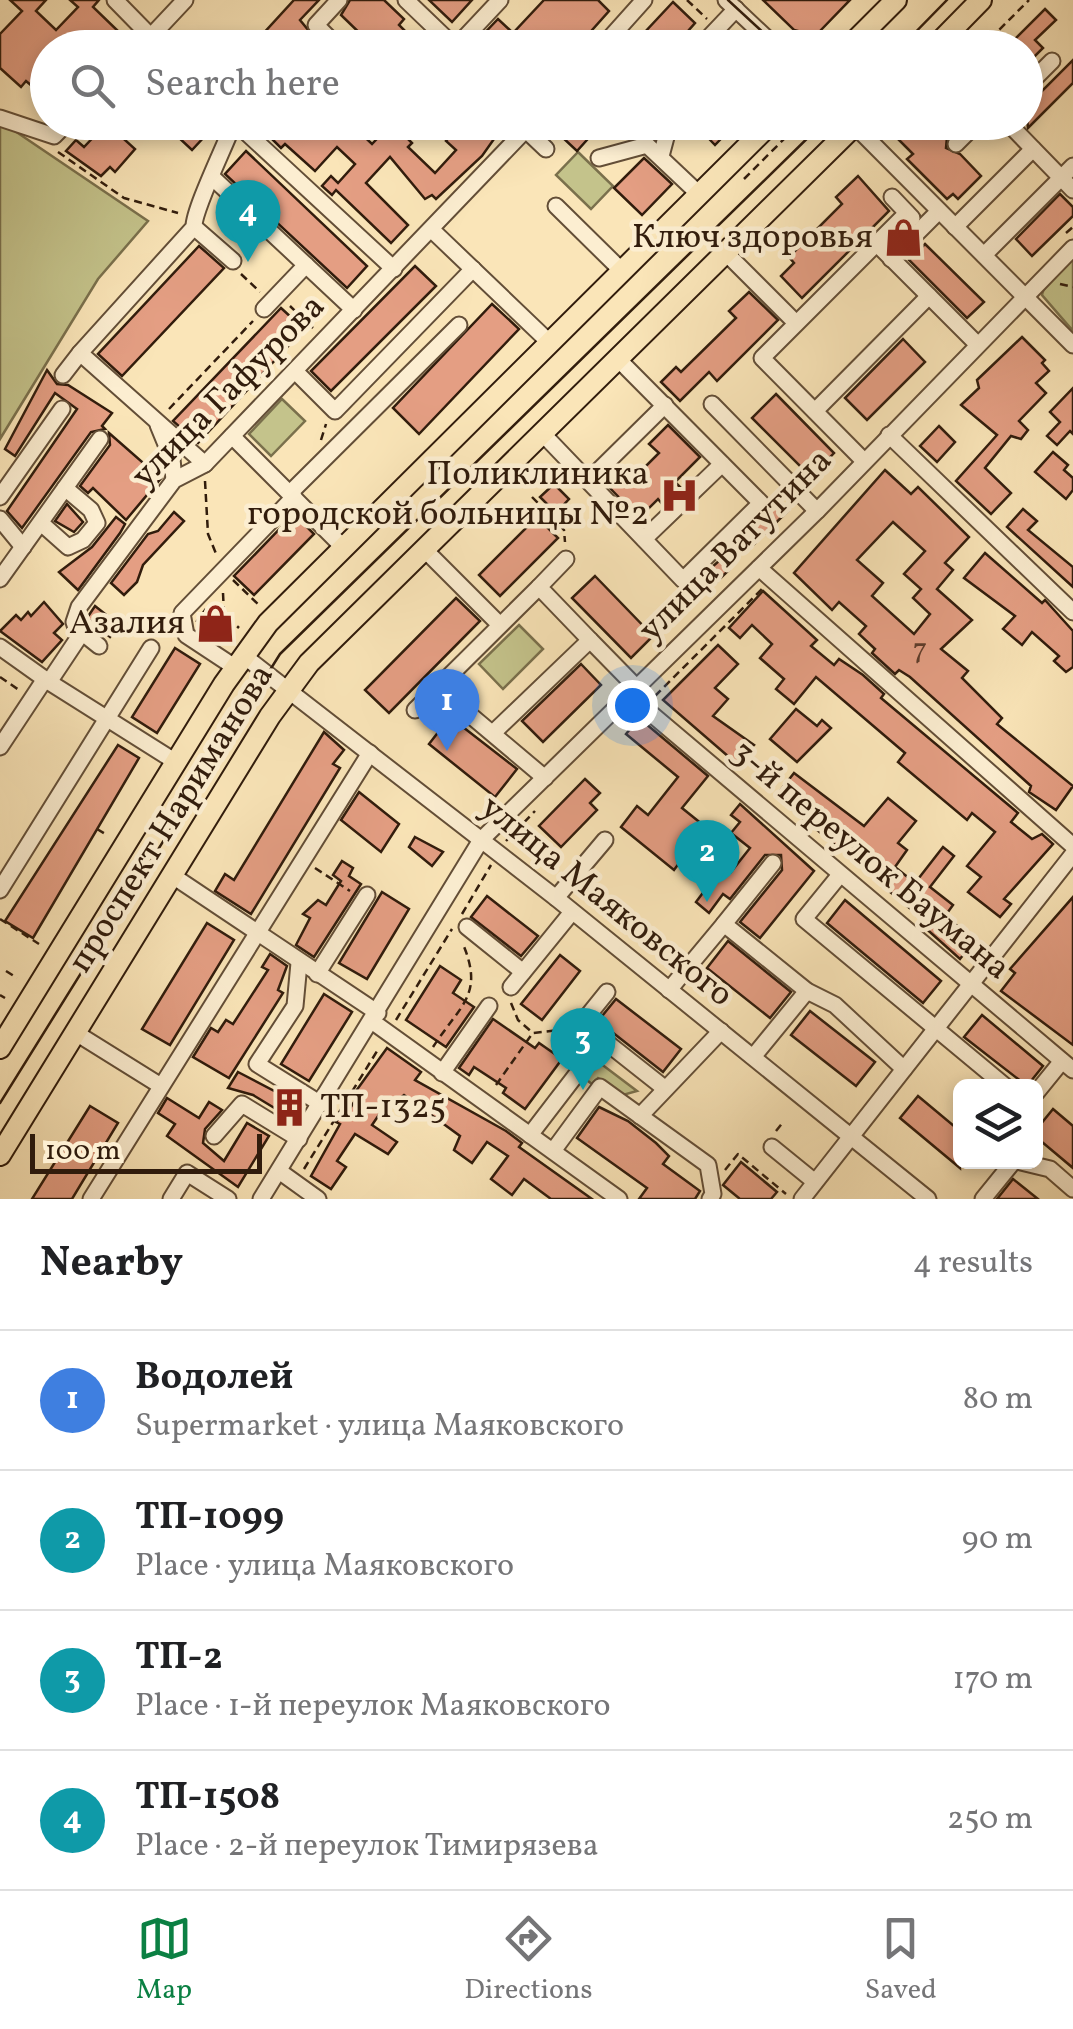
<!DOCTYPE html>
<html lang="en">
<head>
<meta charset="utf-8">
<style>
  :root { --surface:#fff; --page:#f6f6f6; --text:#202124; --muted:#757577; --line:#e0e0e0; --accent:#0b8043 }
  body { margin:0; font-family:Vollkorn,serif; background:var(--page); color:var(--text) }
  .controls { position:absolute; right:30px; bottom:30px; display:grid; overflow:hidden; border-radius:15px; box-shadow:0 5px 15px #0003 }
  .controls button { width:90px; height:90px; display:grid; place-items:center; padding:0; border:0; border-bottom:2px solid var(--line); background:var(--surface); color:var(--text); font:50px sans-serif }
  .scale { position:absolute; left:30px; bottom:25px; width:232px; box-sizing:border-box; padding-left:10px; border:5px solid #311c0c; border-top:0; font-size:28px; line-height:35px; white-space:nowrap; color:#311c0c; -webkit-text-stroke:8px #fceed1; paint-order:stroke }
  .you { position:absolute; left:632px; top:705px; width:35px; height:35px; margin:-25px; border:8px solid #fff; border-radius:50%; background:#1a73e8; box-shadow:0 0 0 15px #1a73e833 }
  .badge { display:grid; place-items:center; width:65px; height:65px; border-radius:50%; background:var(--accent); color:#fff; font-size:32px; font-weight:700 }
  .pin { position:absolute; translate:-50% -82px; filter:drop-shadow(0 2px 5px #0008) }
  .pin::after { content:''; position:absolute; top:52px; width:35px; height:30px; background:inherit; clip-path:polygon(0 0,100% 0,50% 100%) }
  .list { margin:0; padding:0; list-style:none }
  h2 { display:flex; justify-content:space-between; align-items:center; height:130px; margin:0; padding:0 40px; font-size:42px }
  h2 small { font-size:32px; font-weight:400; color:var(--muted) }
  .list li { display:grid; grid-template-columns:65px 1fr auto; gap:30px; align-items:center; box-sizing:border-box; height:140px; padding:0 40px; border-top:2px solid var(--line) }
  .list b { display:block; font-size:38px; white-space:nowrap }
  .list p { margin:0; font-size:32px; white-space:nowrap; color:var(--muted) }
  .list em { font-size:32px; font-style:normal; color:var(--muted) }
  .icon { flex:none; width:55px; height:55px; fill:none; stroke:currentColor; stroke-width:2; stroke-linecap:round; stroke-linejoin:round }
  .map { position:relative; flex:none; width:1073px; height:1199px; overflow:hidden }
  .search { position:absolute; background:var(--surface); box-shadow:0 5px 15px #0003; left:30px; right:30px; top:30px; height:110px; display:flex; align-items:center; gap:25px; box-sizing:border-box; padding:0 35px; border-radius:55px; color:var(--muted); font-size:38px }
  .sheet { height:690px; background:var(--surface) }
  nav { display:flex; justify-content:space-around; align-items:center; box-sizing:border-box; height:140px; border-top:2px solid var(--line); background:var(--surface); font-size:28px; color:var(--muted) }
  nav a { display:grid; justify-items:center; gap:5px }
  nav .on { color:var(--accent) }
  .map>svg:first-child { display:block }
</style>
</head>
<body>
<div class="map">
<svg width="1073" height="1199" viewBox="0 0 1073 1199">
  <rect width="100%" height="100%" fill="#fae5b8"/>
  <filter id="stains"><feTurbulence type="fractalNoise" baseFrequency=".002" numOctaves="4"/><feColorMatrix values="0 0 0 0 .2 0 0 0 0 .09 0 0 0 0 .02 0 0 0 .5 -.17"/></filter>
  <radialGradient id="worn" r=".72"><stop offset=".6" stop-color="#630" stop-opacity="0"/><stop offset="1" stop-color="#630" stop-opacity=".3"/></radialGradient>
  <g fill="#c4c38b" stroke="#7a704c" stroke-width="2.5">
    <path d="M0,125H6L148,221L98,279L0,439Z"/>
    <path d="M578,152L613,186L591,209L556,175Z"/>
    <path d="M1073,255V331L1042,295C1044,282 1065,271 1073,255Z"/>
    <path d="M282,399L305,421L271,456L249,434Z"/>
    <path d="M519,625L543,649L503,689L479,664Z"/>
    <path d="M588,1054L637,1091L623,1095L598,1078L592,1084L575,1071Z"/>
  </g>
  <g fill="#e49e83" stroke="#311c0c" stroke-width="2.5" fill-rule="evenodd">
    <path d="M10,0H46L36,11L56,30L78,7L70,0H99L93,7L118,31L102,48H48V70L32,86L26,81L21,87L0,68V34L22,11Z"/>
    <path d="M294,0H319L300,20L323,48H300L287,35L275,48H250Z"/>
    <path d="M350,0H384L404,19L399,25L422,48H375L341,15Z"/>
    <path d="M429,0H472L452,22Z"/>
    <path d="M544,0H598L609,11L576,48H483L477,41L498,19L513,33Z"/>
    <path d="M763,0H850L820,31L809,34L794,30Z"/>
    <path d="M673,2L695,23L673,48H630Z"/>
    <path d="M1045,9L1056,20L1035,40L1043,48L1026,65V48H1006Z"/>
    <path d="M1073,60V83L1028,128L1026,107Z"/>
    <path d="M162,122H218L192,150Z"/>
    <path d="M264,122H303L312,131L320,122H349L372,144L393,122H418L405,136L412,143L408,147L435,173L456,150L446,141L462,122H506L482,156L436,199L432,195L425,199L390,157L366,183L408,225L391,243L336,190L332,195L322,186L331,176L338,183L355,164L337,147L315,171L285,144L281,148L272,139L276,135Z"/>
    <path d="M546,122H603L577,151Z"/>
    <path d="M693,122H737L715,145Z"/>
    <path d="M930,122H962L947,137L946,148L960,154L981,176L958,199L953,194L947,199L907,159L913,154L898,139L909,129L916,137Z"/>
    <path d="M103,127L110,134L114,130L135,149L115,172L110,167L101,176L66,151L76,140L84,147Z"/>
    <path d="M246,151L367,266L347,288L225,174Z"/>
    <path d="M644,158L672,184L642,215L614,188Z"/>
    <path d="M858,176L889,211L802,298L781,276L794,263L789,257L842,204L836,197Z"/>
    <path d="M1060,194L1073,207V216L1032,256L1016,239Z"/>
    <path d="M925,244L984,302L967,318L909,260Z"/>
    <path d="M199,246L224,268L122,376L98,354Z"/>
    <path d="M415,266L436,286L331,391L311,371Z"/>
    <path d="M749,292L778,320L717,381L709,372L680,401L661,382L676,367L681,372L736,318L729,311Z"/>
    <path d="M492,304L519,329L419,434L393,408Z"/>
    <path d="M281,308L304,329L198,443L173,421Z"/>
    <path d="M1022,337L1045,360L1042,363L1049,371L1036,383L1046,393L1019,421L1028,430L1021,439L1011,436L985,468L1011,493L991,514L956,481L997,435L961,405L979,388L977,380Z"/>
    <path d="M903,339L925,362L867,420L845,398Z"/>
    <path d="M47,370L57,384L68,385L112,413L102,426L105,429L91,432L22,528L7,511L77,409L55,393L15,456L5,449Z"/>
    <path d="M1073,388V434L1070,431L1057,445L1047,436L1060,422L1050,412Z"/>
    <path d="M776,394L834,453L811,477L752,418Z"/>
    <path d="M668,425L700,457L675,482L681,488L663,505L658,499L639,518L607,485L620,472L630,482L659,453L649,444Z"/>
    <path d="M939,426L955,442L937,462L920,446Z"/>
    <path d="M109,433L150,469L156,461L161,466L162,477L126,520L93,488L88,493L80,486L110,445Z"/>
    <path d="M1053,452L1068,465L1064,470L1073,478V490L1066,499L1035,472Z"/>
    <path d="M885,470L911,494L918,487L969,537L945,563L953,570L937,589L972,620L941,649L968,671L962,678L1002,718L997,724L1073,786L1056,810L1029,792L1031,786L910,677L899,670L895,674L872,653L875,649L859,634L866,626L839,602L832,610L794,573ZM893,522L925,551L904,574L921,589L913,598L930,614L914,634L872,596L883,583L857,560Z"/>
    <path d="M554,484L569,499L556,513L540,497Z"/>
    <path d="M778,500L788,511L748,550L739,541Z"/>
    <path d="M67,504L83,522L74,532L55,521Z"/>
    <path d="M1023,509L1037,521L1028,530L1073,567V587L1007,527Z"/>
    <path d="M174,512L184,521L143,565L137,582L124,595L111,583L148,534L158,531Z"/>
    <path d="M294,514L314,534L254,595L234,576Z"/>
    <path d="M116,517L125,524L120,533L78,590L59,572L92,547Z"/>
    <path d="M537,517L558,538L500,596L479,575Z"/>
    <path d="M985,553L1042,603L1045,600L1073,631V667L1066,672L1054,661L1059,656L1032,632L1022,645L1003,629L1015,616L964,578Z"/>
    <path d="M720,560L729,570L696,602L685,591Z"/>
    <path d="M595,576L653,636L631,658L572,598Z"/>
    <path d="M763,591L817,640L811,646L834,665L839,659L863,675L884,694L881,698L1018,813L1011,822L1032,839L1042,834L1053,844L1004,899L1011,904L1000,917L968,892L981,877L967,866L995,832L972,813L967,820L898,762L905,753L816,677L794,704L776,689L784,679L760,658L772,644L752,625L740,638L729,628Z"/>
    <path d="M456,598L480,621L389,713L365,690Z"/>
    <path d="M44,602L63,624L54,633L62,640L42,662L0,631L16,615L21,620L28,612L31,616Z"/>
    <path d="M95,606L119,625L110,637L87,618Z"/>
    <path d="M205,610L223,625L215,636L197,621Z"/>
    <path d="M718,645L738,664L715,688L728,699L713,716L754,745L737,764L663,700Z"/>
    <path d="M175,648L200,664L157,733L132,717Z"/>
    <path d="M581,664L601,685L543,742L522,721Z"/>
    <path d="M796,709L817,726L822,720L831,728L797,762L770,739Z"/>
    <path d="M450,717L517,769L495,797L429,744Z"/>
    <path d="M639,718L708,776L682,808L718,837L706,852L731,872L750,848L731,833L740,822L731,815L740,804L814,871L760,938L740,922L782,870L781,855H765L730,899L723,894L709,913L696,902L711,882L682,859L674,870L621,827L637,806L648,815L678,777L626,734Z"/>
    <path d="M324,732L344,750L333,764L340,768L251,914L215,891L225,874L234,880Z"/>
    <path d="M118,745L139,758L33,938L5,921Z"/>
    <path d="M794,773L864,826L888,798L916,821L898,843L907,850L895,867L915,883L943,847L954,856L930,887L953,905L945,916L975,940L960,959L921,924L924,920L877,881L884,873L845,841L839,848L776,796Z"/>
    <path d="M585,779L600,793L590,803L597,810L561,847L539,826Z"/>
    <path d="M359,792L399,824L381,852L341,820Z"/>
    <path d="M415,837L443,852L432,866L409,847Z"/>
    <path d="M342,861L353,868L349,876L361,884L314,957L296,945L310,918L303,914L318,900L326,905L341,881L333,875Z"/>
    <path d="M382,892L409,909L367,979L339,963Z"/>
    <path d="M487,896L538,936L521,956L471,917Z"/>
    <path d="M1073,897V1045L1001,991L1015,973L1010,969Z"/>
    <path d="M845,900L941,981L923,1003L827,923Z"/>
    <path d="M207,923L234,940L170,1045L142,1029Z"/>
    <path d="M728,941L791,992L770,1018L707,968Z"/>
    <path d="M270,954L287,966L278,990L283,993L229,1078L193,1057L211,1028L218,1032L226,1020L233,1024L268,970L262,967Z"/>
    <path d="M560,955L580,971L542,1020L521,1004Z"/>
    <path d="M440,966L461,980L453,993L474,1007L446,1047L406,1020Z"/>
    <path d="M324,994L352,1012L309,1081L281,1064Z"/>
    <path d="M616,999L681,1049L663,1072L598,1021Z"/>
    <path d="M810,1011L875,1062L856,1086L791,1035Z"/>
    <path d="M982,1015L1043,1066L1027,1086L964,1037Z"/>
    <path d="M493,1019L535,1048L539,1043L562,1059L525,1109L503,1093L506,1088L474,1067L469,1075L459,1068Z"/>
    <path d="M387,1048L421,1072L415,1080L506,1131L522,1143L519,1147L592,1199H551L524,1179L512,1195L491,1179L508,1156L487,1142L472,1163L454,1150L460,1136L404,1095L391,1105L387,1103L372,1125L397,1142L388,1154L355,1134L337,1161L346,1167L331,1189L311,1176L340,1124L336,1122L344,1111L347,1113L360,1093L356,1091Z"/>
    <path d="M238,1072L299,1104L291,1118L253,1095L228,1088Z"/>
    <path d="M918,1096L960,1131V1168L900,1118Z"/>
    <path d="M167,1098L199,1118L209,1102L222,1110L205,1129L203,1143L224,1161L247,1123L269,1136L238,1187L167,1136L175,1124L158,1113Z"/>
    <path d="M90,1106L118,1123L72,1199H32Z"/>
    <path d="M599,1107L628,1121L656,1143L669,1156L663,1164L700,1191L695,1199H639L647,1188L577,1138Z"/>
    <path d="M1053,1109L1073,1126V1168L1036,1137V1130Z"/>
    <path d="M741,1162L777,1192L771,1199H740L723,1185Z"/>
    <path d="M1013,1179L1038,1199H997Z"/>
  </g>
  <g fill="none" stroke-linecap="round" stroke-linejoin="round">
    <defs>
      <g id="minor">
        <path d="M115,0L162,48"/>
        <path d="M339,0L316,25L339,48"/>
        <path d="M406,0L456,48"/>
        <path d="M726,0L777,48"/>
        <path d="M140,48L185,0"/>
        <path d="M455,48L500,0"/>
        <path d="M601,48L644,0"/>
        <path d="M699,48L736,9"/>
        <path d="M1026,87L1052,61"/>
        <path d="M0,118L54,136L68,122"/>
        <path d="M235,122L394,269"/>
        <path d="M851,122L1073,345"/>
        <path d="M1007,122L1073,190"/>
        <path d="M526,130L546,149"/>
        <path d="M956,144L978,122"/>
        <path d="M661,156L670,122"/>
        <path d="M599,158L647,145L700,195"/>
        <path d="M213,178L354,310"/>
        <path d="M892,197L912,218"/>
        <path d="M556,206L622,271"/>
        <path d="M194,227L233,261"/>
        <path d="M955,227L1033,149"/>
        <path d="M432,230L550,343"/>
        <path d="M876,243L977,344"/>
        <path d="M726,253L796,323"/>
        <path d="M984,255L1073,166"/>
        <path d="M891,259L939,211"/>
        <path d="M264,309L306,265"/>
        <path d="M295,371L335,411L473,269"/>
        <path d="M63,375L80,353"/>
        <path d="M712,404L817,511"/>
        <path d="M815,411L929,296"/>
        <path d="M158,425L172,459L174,480"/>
        <path d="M542,433L683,580L761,503L618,359"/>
        <path d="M889,435L1073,612"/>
        <path d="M232,436L343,547"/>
        <path d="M864,461L762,358L907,213"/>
        <path d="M205,464L80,353L194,227C193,211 226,144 234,122"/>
        <path d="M588,481L665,405"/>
        <path d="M290,493L459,325"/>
        <path d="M0,497L62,409"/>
        <path d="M0,519L23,547"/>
        <path d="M41,523L68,547L83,540L97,523L91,510L65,488"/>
        <path d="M644,539L722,464"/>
        <path d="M424,549L500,625"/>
        <path d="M566,559L539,587L590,640"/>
        <path d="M759,568L1073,846"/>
        <path d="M0,579L100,439"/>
        <path d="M79,630L99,646"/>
        <path d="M0,647L49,682L79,637L74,622L79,607L174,480L205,464L533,122"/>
        <path d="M244,656L556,898L928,1199"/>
        <path d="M236,668L186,635L182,613L294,497"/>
        <path d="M49,682L176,762"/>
        <path d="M438,688L545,778"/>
        <path d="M629,695L1073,1070"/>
        <path d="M415,710L539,587"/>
        <path d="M493,733L590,640L637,688"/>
        <path d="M0,747L45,679"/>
        <path d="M773,863L724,924L807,991L835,1005L904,1069"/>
        <path d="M173,876L378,1013"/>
        <path d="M839,876L804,919L1005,1086"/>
        <path d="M0,890L151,648"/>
        <path d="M556,898L605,840"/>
        <path d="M467,927L523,972"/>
        <path d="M299,963L295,1006L257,1064L321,1104"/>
        <path d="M317,974L367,895"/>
        <path d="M511,987L572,912"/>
        <path d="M669,990L724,924"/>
        <path d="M607,992L582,1023L663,1087"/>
        <path d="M373,1022L619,1199"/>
        <path d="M76,1033L161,1086"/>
        <path d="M753,1057L807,991"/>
        <path d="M442,1073L489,1006"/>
        <path d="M1036,1093L1062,1061"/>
        <path d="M640,1116L721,1031"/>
        <path d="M530,1135L576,1075"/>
        <path d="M214,1136L242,1104L299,1139"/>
        <path d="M772,1147L815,1182"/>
        <path d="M553,1151L600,1087L708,1165L713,1194L710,1199"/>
        <path d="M1021,1162L1050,1169L1073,1189"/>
        <path d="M279,1171L318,1199"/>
        <path d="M91,1199L370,753"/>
        <path d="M171,1199L187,1173L228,1199"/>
        <path d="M261,1199L481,840L817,511L1073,248"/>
        <path d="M802,1199L1073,854"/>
        <path d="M983,1199L1013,1162"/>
      </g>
      <g id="major">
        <path d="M848,48L896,0"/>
        <path d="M934,48L981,0"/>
        <path d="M0,1048L224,684L268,623L772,122"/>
        <path d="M0,1155L270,716L309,663L858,122"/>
      </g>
    </defs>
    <use href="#minor" stroke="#634e37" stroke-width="19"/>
    <use href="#major" stroke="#311c0c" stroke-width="24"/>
    <g stroke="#311c0c" stroke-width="2.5" stroke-dasharray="8 5" stroke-linecap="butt">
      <path d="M687,0L707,19"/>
      <path d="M790,37L811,48"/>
      <path d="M728,38L737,48"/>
      <path d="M981,48L1029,0"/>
      <path d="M890,138L906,122"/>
      <path d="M58,152L124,198L178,213"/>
      <path d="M744,179L796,127"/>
      <path d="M1066,233L1073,227"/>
      <path d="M241,274L260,292"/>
      <path d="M1060,284L1073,287"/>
      <path d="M290,306L313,328"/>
      <path d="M169,409L253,321"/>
      <path d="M321,440L326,424"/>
      <path d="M205,481L208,534L217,556"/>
      <path d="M532,497L564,530L565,542"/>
      <path d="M233,580L260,606"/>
      <path d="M223,593L224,614L239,628"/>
      <path d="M0,677L19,690"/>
      <path d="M655,696L762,589"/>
      <path d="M97,829L107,835"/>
      <path d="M506,841L535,811"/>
      <path d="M315,868L350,891"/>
      <path d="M462,914L491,865"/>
      <path d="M0,919L39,944"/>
      <path d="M6,971L17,978"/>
      <path d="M0,995L5,998"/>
      <path d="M511,1003L518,1020L533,1033L567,1029"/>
      <path d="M396,1020L452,929"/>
      <path d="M433,1047C461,1004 484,995 463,944"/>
      <path d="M496,1085L532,1034"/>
      <path d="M776,1131L784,1121"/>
      <path d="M304,1169L379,1048"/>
      <path d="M725,1170L738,1154L786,1194"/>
    </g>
    <use href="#minor" stroke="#fceed1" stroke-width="15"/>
    <use href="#major" stroke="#fae5b8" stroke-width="20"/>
    <g stroke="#311c0c" stroke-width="2.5">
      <path d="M728,0L780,48"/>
      <path d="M900,48L947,0"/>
      <path d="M0,1103L280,654L824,122"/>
    </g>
  </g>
  <defs>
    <symbol id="shop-bare" viewBox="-9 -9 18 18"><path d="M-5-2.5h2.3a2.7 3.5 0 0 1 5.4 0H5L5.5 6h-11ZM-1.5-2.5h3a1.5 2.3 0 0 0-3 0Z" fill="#8f2418" stroke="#fceed1" stroke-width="2.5" paint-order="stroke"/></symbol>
    <symbol id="hospital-bare" viewBox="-9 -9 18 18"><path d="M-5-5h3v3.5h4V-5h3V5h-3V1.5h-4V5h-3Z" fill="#8f2418" stroke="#fceed1" stroke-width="2.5" paint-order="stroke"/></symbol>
    <symbol id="building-bare" viewBox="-9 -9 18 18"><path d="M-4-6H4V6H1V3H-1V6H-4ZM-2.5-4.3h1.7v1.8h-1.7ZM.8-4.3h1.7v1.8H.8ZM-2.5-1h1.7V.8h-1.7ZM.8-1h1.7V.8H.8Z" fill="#8f2418" stroke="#fceed1" stroke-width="2.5" paint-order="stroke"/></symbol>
  </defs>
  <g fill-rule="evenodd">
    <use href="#shop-bare" x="876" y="210" width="55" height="55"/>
    <use href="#hospital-bare" x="652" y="468" width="55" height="55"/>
    <use href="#shop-bare" x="188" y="596" width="55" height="55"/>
    <use href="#building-bare" x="262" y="1080" width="55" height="55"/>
  </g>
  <g text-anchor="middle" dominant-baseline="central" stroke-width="9" stroke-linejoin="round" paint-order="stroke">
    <g font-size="30" fill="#5e3c2a">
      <text x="920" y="650">7</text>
    </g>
    <g font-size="35" fill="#311c0c" stroke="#fceed1" text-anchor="end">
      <text x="873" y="238">Ключ здоровья</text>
      <text x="649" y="475">Поликлиника<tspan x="649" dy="40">городской больницы №2</tspan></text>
      <text x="185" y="624">Азалия</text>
      <text x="320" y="1108" text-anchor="start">ТП-1325</text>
    </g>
    <g font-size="35" fill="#311c0c" stroke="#fceed1">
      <text transform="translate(229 392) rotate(-45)">улица Гафурова</text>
      <text transform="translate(736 546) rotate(-45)">улица Ватутина</text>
      <text transform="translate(172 819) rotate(-58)">проспект Нариманова</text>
      <text transform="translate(870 861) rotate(40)">3-й переулок Баумана</text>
      <text transform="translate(606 902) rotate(39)">улица Маяковского</text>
    </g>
  </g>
  <rect width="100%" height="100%" filter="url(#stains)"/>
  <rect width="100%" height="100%" fill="url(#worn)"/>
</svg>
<div class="controls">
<button><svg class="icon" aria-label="layers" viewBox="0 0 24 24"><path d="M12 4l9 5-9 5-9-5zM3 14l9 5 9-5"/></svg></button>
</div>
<div class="scale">100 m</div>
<div class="you"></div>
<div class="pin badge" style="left:447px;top:751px;background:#3f7fe0">1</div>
<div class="pin badge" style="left:707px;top:902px;background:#0f9aa8">2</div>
<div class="pin badge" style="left:583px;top:1090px;background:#0f9aa8">3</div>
<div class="pin badge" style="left:248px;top:262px;background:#0f9aa8">4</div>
<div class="search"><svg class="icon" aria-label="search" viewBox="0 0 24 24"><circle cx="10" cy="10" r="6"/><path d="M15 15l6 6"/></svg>Search here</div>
</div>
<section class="sheet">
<h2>Nearby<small>4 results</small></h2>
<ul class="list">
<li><span class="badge" style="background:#3f7fe0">1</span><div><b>Водолей</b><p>Supermarket · улица Маяковского</p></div><em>80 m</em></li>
<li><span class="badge" style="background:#0f9aa8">2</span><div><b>ТП-1099</b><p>Place · улица Маяковского</p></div><em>90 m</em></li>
<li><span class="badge" style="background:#0f9aa8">3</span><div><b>ТП-2</b><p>Place · 1-й переулок Маяковского</p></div><em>170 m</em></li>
<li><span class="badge" style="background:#0f9aa8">4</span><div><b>ТП-1508</b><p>Place · 2-й переулок Тимирязева</p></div><em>250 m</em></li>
</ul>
</section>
<nav>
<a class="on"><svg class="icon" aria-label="map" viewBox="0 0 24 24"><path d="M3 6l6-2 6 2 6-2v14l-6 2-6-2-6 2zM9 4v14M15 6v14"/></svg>Map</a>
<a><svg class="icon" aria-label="directions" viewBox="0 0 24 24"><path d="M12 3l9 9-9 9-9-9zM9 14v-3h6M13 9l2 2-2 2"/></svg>Directions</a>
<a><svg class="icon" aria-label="saved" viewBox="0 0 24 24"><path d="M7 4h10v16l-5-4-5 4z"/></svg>Saved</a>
</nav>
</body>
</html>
